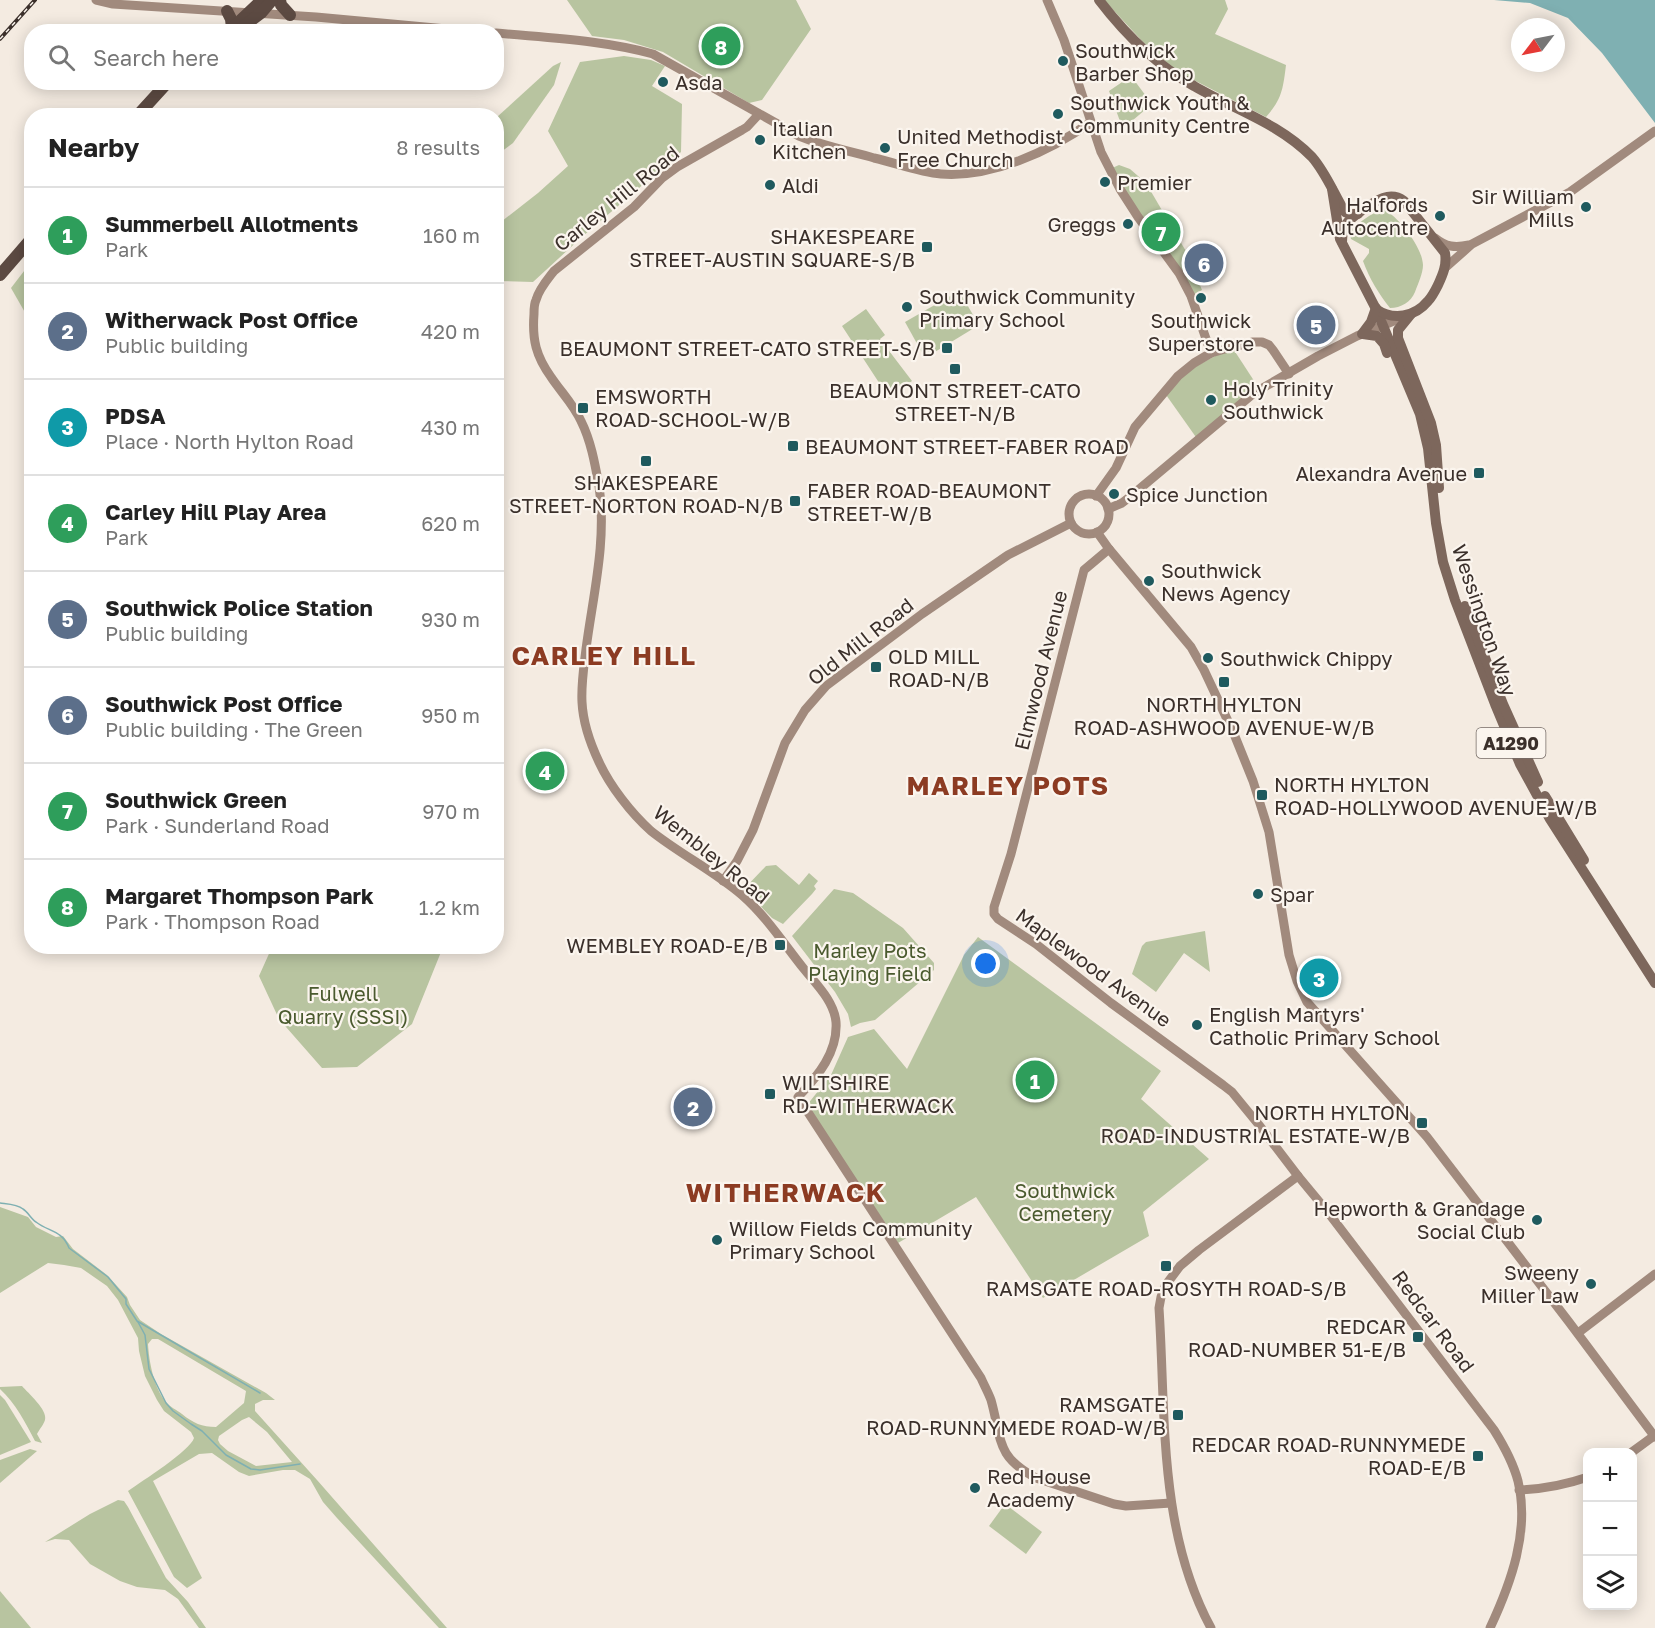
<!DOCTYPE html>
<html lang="en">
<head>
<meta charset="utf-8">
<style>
  :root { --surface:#fff; --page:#f2f2f2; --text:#222; --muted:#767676; --line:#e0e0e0; --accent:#0b8043 }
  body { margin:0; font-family:"Golos Text",sans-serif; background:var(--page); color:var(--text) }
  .controls { position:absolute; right:18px; bottom:18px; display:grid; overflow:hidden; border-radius:12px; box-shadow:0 3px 15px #0003 }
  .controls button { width:54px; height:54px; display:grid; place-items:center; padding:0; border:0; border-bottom:2px solid var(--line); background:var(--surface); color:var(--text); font:30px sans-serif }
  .compass { position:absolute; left:1511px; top:18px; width:54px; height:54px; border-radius:50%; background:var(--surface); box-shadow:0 3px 15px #0003; rotate:238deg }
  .you { position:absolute; left:986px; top:964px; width:21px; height:21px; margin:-15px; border:4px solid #fff; border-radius:50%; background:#1a73e8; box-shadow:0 0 0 9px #1a73e833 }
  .badge { display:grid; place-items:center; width:39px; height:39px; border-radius:50%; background:var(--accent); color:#fff; font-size:20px; font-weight:700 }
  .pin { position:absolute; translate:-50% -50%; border:3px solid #fff; box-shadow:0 2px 6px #0006 }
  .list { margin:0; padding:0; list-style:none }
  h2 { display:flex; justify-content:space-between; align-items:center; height:78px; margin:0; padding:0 24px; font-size:26px }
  h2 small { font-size:20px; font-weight:400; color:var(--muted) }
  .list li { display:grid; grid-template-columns:39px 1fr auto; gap:18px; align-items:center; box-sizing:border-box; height:96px; padding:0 24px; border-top:2px solid var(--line) }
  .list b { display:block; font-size:22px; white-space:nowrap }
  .list p { margin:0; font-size:20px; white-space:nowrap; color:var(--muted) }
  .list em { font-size:20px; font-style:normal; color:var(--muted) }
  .icon { flex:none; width:33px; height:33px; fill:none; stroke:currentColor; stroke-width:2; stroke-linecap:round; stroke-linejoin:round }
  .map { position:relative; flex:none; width:1655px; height:1628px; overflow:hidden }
  .search { position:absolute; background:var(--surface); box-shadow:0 3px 15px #0003; left:24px; top:24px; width:480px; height:66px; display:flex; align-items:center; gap:15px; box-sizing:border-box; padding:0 21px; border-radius:24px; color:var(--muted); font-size:22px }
  .panel { position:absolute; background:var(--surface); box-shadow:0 3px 15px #0003; left:24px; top:108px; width:480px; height:846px; border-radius:24px }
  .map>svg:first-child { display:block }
</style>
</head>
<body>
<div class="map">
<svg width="1655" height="1628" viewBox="0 0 1655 1628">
  <rect width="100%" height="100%" fill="#f4ebe1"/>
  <g fill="#b8c4a0" fill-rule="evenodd">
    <path d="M567,0H796L811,29L762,100L749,103L663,52L624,40L592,36Z"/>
    <path d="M1104,0H1225L1228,9L1215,34L1286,65C1283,89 1282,99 1266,117L1178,72L1143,42Z"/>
    <path d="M624,56L651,60L665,66L652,86L682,104L681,152L583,236L533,282L497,281V225L538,193L568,166L548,131L580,62Z"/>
    <path d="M561,62L554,85L513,143L497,155V117L553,66Z"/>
    <path d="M1131,76L1152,104L1126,126L1125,123L1121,124L1109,91Z"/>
    <path d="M1119,165L1130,169L1146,183L1187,253L1202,290L1191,296L1110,169Z"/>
    <path d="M1384,209C1399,218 1422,246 1423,265C1423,273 1418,284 1415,292C1411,302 1401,308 1390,308C1379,294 1369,278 1363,261L1369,253V249L1351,239L1349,232C1359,222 1370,214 1384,209Z"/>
    <path d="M31,262V323L11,288Z"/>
    <path d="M959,291L979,325L925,358L905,322Z"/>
    <path d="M866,309L885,335L880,339L912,381L889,398L842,326Z"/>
    <path d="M1232,347L1260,390L1198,440L1164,392L1178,376Z"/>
    <path d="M544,755L567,780L550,792H541C530,779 526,764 544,755Z"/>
    <path d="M776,865L799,885L809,873L818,881L814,886L816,889L812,894L783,924L772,918L744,889L766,866Z"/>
    <path d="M834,889L853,893L903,928L934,963V970L875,1020L860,1023L851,1027L848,1014L835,992L792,936Z"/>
    <path d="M1205,931L1210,972L1184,953L1156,992L1132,974L1142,946L1146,942Z"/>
    <path d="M978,937L1161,1071L1141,1099L1209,1159L1143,1212L1149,1236L1043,1298L976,1197L898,1243L807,1105L831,1075L848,1037L874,1029L907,1069L964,955Z"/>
    <path d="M272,947V946L443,947L412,1024L357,1067L322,1068L279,1019L259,976Z"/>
    <path d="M0,1207L28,1217L36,1227L56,1237L63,1236L73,1249L107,1275L127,1297L130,1305L140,1320L161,1334L266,1393L275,1400H263L255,1404V1411L317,1480L447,1628H439L337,1518L323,1502L310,1479L295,1470H283L249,1476L239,1472L212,1453L199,1454L153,1481L202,1578L187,1588L174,1577L128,1491C142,1481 190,1451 194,1438L191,1432L164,1411L157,1400L145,1376L139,1351L138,1338L118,1300L107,1286L81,1268L64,1265L48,1263L0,1293ZM152,1339H158L246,1391L244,1403L216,1427C202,1427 193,1423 182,1414C177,1410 170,1407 166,1402C154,1388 149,1362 148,1344ZM249,1417L267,1432L292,1462L256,1466L228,1451L220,1444L218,1440L219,1436L242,1420Z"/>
    <path d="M22,1386C28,1393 48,1410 45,1420C44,1424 39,1430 37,1434L42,1443L35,1441C25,1422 16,1404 0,1389V1387Z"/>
    <path d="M0,1395L5,1400L31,1442L0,1455Z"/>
    <path d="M30,1449L37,1451L0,1483V1460Z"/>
    <path d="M118,1500L124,1501L128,1507L166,1578L188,1602L206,1628H199L178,1599L165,1590L137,1587L120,1581L90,1564L69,1540L55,1539L45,1542L90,1514Z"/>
    <path d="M1005,1504L1042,1532L1026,1554L989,1526Z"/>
    <path d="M0,1591L31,1628H0Z"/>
  </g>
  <path fill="#7fb0b2" d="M1494,0H1655V123L1602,53L1568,18L1530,3Z"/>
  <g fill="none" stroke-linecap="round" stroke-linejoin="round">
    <g stroke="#7fb0b2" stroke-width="1.5">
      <path d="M0,1203C8,1204 17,1204 23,1209C28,1212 31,1219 36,1222C49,1232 62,1230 69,1248L108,1277L126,1299V1304L137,1321L260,1393"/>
      <path d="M138,1322L145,1335L149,1369L166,1403L173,1411L191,1424L202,1431L226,1455L251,1469L260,1470L300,1464"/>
    </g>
    <g stroke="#a18a7d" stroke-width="9">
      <path d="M96,0L113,4L316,17L479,32"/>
      <path d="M1047,0L1064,40L1101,152L1120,189L1138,217L1179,273L1191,296L1211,353"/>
      <path d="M496,33C548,38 602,40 653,54L799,136C823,146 849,151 874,158C896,163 919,172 941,174C992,178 1050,151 1091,122"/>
      <path d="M759,114L747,127L742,130L677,167L662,178L634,207L554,271C547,280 539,289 536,300C534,304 534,310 534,314C532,340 536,356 551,377C561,392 574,405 581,421C591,441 595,464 599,486C607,541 593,595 586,649C584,666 581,684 582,702C583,723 590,743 599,762C610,786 631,813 651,831C680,854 714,871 742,895C766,916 784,944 804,969C816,984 834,1001 836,1022C838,1052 818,1076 798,1097L981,1378C984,1385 988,1392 991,1400C1002,1439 995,1456 1036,1478L1114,1504L1126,1506L1171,1503"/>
      <path d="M1435,238C1446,247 1455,248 1469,245"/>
      <path d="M1445,268L1472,244L1570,192L1655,131"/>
      <circle cx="1089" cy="514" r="20"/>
      <path d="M1096,496L1116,468L1135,427L1178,376L1194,363L1211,353L1232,347L1253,342H1262L1269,345L1273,350L1289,374"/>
      <path d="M1108,509L1122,503L1131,496L1254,393L1318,356L1357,336L1406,316"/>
      <path d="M1097,532L1109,549L1191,647L1204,670L1234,734L1253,781L1269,832L1289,955L1297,981L1307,1002L1427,1137L1569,1322L1655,1437"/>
      <path d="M1109,549L1084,570L1011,854L994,907V914L998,919L1036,944L1111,1003L1223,1085L1232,1092L1259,1125L1298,1176L1327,1211L1494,1430C1504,1446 1513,1462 1518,1481C1530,1531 1511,1583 1490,1628"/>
      <path d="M723,881L737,861L753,830L785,743L805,710L826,686L922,614L1008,555L1071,523"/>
      <path d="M1578,1333L1655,1274"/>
      <path d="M1632,1452L1654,1436"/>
      <path d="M1519,1490C1543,1489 1565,1485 1588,1477"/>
      <path d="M1211,1628C1158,1530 1166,1415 1159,1308L1161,1297L1165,1286L1180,1266L1199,1250L1298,1176"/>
    </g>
    <g stroke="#7d675c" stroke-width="10">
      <path d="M1099,0C1125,34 1156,65 1194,86C1233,109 1279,123 1312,157C1326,173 1334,194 1345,212L1350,214H1358"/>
      <path d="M1332,189L1340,239L1376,309L1420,414L1428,448L1436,523L1443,562L1455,600L1495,704L1520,764L1550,819L1655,983"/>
      <path d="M1342,242C1342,235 1343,229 1347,223C1351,218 1356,215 1361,211C1374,202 1389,190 1404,201L1445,253C1447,265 1443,274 1438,285C1435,291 1432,297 1428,301C1415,317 1393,321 1376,309"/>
      <path d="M1411,314L1398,330V338L1431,423L1436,445L1439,488"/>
      <path d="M1362,334L1371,322L1376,308"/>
      <path d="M1363,334L1377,336L1384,344L1387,353"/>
      <path d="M1465,606L1503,704L1538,782"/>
      <path d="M1545,796L1584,860"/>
    </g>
    <g stroke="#5c4a42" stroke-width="12">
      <path d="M280,0L281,5L290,15"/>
      <path d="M227,11L231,19L232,28"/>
      <path d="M228,32L262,0"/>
      <path d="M236,32L261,13L272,0"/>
      <path d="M137,116L168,82"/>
      <path d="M0,275L32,238"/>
    </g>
    <defs>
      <path id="rail" d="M0,39L35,0"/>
    </defs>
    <use href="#rail" stroke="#3b302b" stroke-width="4"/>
    <use href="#rail" stroke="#fbf5ee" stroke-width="1.5" stroke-dasharray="4.5" stroke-linecap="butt"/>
  </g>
  <g fill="#1f5a5e" stroke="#fbf5ee" stroke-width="2">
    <circle cx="1063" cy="61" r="6"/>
    <circle cx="663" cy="82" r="6"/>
    <circle cx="1058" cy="114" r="6"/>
    <circle cx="760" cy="140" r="6"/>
    <circle cx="885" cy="148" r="6"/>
    <circle cx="1105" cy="182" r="6"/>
    <circle cx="770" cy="185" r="6"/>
    <circle cx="1586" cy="207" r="6"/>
    <circle cx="1440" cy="216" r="6"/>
    <circle cx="1128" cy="224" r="6"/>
    <rect x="921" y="241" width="12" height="12" rx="3"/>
    <circle cx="1201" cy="298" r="6"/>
    <circle cx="907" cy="307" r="6"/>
    <rect x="941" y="342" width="12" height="12" rx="3"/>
    <rect x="949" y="363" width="12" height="12" rx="3"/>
    <circle cx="1211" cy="400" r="6"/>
    <rect x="577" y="402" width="12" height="12" rx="3"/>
    <rect x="787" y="440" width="12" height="12" rx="3"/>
    <rect x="640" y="455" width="12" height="12" rx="3"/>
    <rect x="1473" y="467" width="12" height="12" rx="3"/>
    <circle cx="1114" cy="494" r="6"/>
    <rect x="789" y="495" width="12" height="12" rx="3"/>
    <circle cx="1149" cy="581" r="6"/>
    <circle cx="1208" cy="658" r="6"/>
    <rect x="870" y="661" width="12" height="12" rx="3"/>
    <rect x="1218" y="676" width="12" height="12" rx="3"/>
    <rect x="1256" y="789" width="12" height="12" rx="3"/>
    <circle cx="1258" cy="894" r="6"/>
    <rect x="774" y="939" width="12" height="12" rx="3"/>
    <circle cx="1197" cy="1025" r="6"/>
    <rect x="764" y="1088" width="12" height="12" rx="3"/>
    <rect x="1416" y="1117" width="12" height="12" rx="3"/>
    <circle cx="1537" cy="1220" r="6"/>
    <circle cx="717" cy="1240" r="6"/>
    <rect x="1160" y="1260" width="12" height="12" rx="3"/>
    <circle cx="1591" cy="1284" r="6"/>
    <rect x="1412" y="1331" width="12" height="12" rx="3"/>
    <rect x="1172" y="1409" width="12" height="12" rx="3"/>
    <rect x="1472" y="1450" width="12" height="12" rx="3"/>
    <circle cx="975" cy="1488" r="6"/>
  </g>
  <g text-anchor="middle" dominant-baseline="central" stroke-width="4.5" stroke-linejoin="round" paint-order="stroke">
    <rect fill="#fbf5ee" stroke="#756b66" stroke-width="1.5" x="1476.5" y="728" width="69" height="30" rx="4.5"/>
    <g font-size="18" font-weight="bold" fill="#3b302b">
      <text x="1511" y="743">A1290</text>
    </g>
    <g font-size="20" fill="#3b302b" stroke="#fbf5ee" text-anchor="start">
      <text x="1075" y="50">Southwick<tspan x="1075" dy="23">Barber Shop</tspan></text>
      <text x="675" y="82">Asda</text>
      <text x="1070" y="102">Southwick Youth &amp;<tspan x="1070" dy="23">Community Centre</tspan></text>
      <text x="772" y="128">Italian<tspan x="772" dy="23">Kitchen</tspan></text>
      <text x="897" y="136">United Methodist<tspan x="897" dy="23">Free Church</tspan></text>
      <text x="1117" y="182">Premier</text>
      <text x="782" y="185">Aldi</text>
      <text x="1574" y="196" text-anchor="end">Sir William<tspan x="1574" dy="23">Mills</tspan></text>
      <text x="1428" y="204" text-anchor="end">Halfords<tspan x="1428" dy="23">Autocentre</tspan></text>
      <text x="1116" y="224" text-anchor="end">Greggs</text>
      <text x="915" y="236" text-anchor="end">SHAKESPEARE<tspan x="915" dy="23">STREET-AUSTIN SQUARE-S/B</tspan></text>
      <text x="919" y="296">Southwick Community<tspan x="919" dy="23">Primary School</tspan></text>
      <text x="1201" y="320" text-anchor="middle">Southwick<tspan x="1201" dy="23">Superstore</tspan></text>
      <text x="935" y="348" text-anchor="end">BEAUMONT STREET-CATO STREET-S/B</text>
      <text x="1223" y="388">Holy Trinity<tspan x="1223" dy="23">Southwick</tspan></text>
      <text x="955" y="390" text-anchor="middle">BEAUMONT STREET-CATO<tspan x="955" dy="23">STREET-N/B</tspan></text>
      <text x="595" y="396">EMSWORTH<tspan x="595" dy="23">ROAD-SCHOOL-W/B</tspan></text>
      <text x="805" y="446">BEAUMONT STREET-FABER ROAD</text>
      <text x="1467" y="473" text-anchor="end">Alexandra Avenue</text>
      <text x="646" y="482" text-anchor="middle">SHAKESPEARE<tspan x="646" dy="23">STREET-NORTON ROAD-N/B</tspan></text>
      <text x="807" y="490">FABER ROAD-BEAUMONT<tspan x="807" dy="23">STREET-W/B</tspan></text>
      <text x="1126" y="494">Spice Junction</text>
      <text x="1161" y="570">Southwick<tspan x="1161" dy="23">News Agency</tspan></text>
      <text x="888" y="656">OLD MILL<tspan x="888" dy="23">ROAD-N/B</tspan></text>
      <text x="1220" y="658">Southwick Chippy</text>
      <text x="1224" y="704" text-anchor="middle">NORTH HYLTON<tspan x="1224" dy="23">ROAD-ASHWOOD AVENUE-W/B</tspan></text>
      <text x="1274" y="784">NORTH HYLTON<tspan x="1274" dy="23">ROAD-HOLLYWOOD AVENUE-W/B</tspan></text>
      <text x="1270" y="894">Spar</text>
      <text x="768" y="945" text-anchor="end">WEMBLEY ROAD-E/B</text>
      <text x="1209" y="1014">English Martyrs'<tspan x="1209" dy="23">Catholic Primary School</tspan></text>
      <text x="782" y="1082">WILTSHIRE<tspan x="782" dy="23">RD-WITHERWACK</tspan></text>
      <text x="1410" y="1112" text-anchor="end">NORTH HYLTON<tspan x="1410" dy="23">ROAD-INDUSTRIAL ESTATE-W/B</tspan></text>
      <text x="1525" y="1208" text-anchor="end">Hepworth &amp; Grandage<tspan x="1525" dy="23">Social Club</tspan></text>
      <text x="729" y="1228">Willow Fields Community<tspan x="729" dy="23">Primary School</tspan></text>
      <text x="1579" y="1272" text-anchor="end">Sweeny<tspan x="1579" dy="23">Miller Law</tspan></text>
      <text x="1166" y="1288" text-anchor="middle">RAMSGATE ROAD-ROSYTH ROAD-S/B</text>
      <text x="1406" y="1326" text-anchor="end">REDCAR<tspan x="1406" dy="23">ROAD-NUMBER 51-E/B</tspan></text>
      <text x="1166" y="1404" text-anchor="end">RAMSGATE<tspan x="1166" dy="23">ROAD-RUNNYMEDE ROAD-W/B</tspan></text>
      <text x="1466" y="1444" text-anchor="end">REDCAR ROAD-RUNNYMEDE<tspan x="1466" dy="23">ROAD-E/B</tspan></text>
      <text x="987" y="1476">Red House<tspan x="987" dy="23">Academy</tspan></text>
    </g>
    <g font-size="20" fill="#3b302b" stroke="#fbf5ee">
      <text transform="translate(616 198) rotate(-39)">Carley Hill Road</text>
      <text transform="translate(1485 620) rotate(71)">Wessington Way</text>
      <text transform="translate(860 641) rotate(-38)">Old Mill Road</text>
      <text transform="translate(1040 670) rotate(-76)">Elmwood Avenue</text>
      <text transform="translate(712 854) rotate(39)">Wembley Road</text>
      <text transform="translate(1094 967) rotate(36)">Maplewood Avenue</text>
      <text transform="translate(1434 1321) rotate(53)">Redcar Road</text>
    </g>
    <g font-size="20" fill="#4a5a2e" stroke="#fbf5ee">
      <text x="870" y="950">Marley Pots<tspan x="870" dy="23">Playing Field</tspan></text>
      <text x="343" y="993">Fulwell<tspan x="343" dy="23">Quarry (SSSI)</tspan></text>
      <text x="1065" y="1190">Southwick<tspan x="1065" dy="23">Cemetery</tspan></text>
    </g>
    <g font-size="26" font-weight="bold" letter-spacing="1.5" fill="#8c3b22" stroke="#fbf5ee">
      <text x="604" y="655">CARLEY HILL</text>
      <text x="1008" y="785">MARLEY POTS</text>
      <text x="786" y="1192">WITHERWACK</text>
    </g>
  </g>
</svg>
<div class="controls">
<button>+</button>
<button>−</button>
<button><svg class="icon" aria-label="layers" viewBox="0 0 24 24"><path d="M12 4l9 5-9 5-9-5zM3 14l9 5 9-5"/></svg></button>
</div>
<svg class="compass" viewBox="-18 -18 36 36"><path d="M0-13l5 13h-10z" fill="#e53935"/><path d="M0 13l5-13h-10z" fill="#767676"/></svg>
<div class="you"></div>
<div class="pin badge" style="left:1035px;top:1080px;background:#2e9e5b">1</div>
<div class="pin badge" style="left:693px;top:1107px;background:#5c6f8a">2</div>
<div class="pin badge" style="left:1319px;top:978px;background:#0f9aa8">3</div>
<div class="pin badge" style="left:545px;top:771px;background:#2e9e5b">4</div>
<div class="pin badge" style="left:1316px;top:325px;background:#5c6f8a">5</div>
<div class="pin badge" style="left:1204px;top:263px;background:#5c6f8a">6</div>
<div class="pin badge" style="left:1161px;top:232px;background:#2e9e5b">7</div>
<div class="pin badge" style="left:721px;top:46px;background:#2e9e5b">8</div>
<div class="search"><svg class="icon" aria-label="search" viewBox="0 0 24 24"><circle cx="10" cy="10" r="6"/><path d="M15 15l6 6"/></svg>Search here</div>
<section class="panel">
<h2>Nearby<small>8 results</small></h2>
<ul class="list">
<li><span class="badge" style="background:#2e9e5b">1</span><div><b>Summerbell Allotments</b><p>Park</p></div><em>160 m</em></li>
<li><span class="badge" style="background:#5c6f8a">2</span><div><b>Witherwack Post Office</b><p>Public building</p></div><em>420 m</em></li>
<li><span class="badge" style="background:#0f9aa8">3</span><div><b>PDSA</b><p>Place · North Hylton Road</p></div><em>430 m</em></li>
<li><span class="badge" style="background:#2e9e5b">4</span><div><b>Carley Hill Play Area</b><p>Park</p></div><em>620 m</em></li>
<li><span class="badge" style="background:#5c6f8a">5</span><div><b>Southwick Police Station</b><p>Public building</p></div><em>930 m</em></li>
<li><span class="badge" style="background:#5c6f8a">6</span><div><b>Southwick Post Office</b><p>Public building · The Green</p></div><em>950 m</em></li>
<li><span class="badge" style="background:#2e9e5b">7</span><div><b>Southwick Green</b><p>Park · Sunderland Road</p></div><em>970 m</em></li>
<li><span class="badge" style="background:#2e9e5b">8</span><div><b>Margaret Thompson Park</b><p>Park · Thompson Road</p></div><em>1.2 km</em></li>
</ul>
</section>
</div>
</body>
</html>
